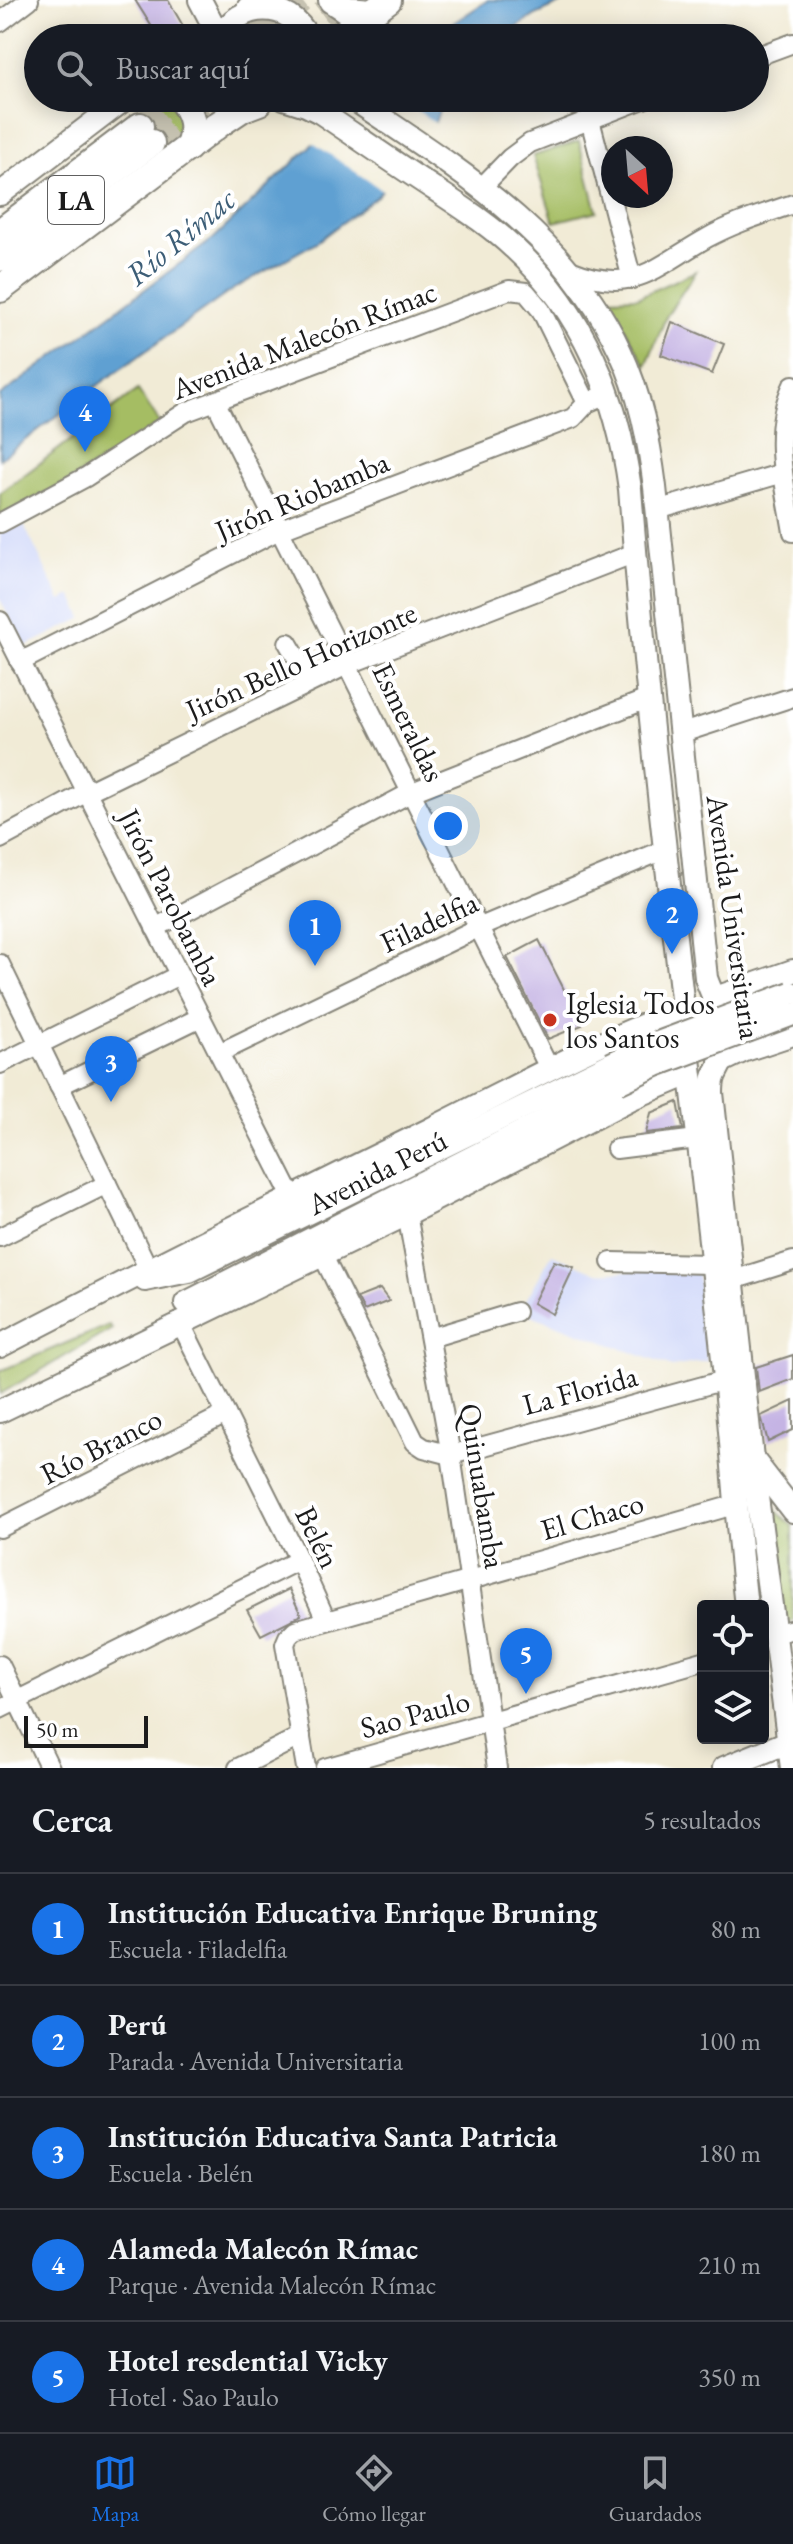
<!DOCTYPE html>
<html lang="es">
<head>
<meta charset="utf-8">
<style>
  :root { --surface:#171b24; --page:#20242c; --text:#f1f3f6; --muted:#9ea1a6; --line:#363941; --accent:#1a73e8 }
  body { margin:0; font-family:"EB Garamond",serif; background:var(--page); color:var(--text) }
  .controls { position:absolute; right:24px; bottom:24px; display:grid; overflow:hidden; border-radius:8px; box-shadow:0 4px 20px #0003 }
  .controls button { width:72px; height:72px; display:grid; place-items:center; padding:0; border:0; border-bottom:2px solid var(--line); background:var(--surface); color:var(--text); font:40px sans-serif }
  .compass { position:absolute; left:601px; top:136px; width:72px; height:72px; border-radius:50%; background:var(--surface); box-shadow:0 4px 20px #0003; rotate:154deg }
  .scale { position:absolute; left:24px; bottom:20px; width:124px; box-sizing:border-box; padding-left:8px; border:4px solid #1c1c1c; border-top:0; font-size:22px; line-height:28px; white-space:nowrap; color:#1c1c1c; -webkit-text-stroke:6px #fff; paint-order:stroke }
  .you { position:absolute; left:448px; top:826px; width:28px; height:28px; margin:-20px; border:6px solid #fff; border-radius:50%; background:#1a73e8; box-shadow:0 0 0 12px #1a73e833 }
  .badge { display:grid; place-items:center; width:52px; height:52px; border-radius:50%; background:var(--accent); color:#fff; font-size:26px; font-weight:700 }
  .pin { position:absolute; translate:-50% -66px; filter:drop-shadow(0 2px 4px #0008) }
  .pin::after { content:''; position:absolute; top:42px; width:28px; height:24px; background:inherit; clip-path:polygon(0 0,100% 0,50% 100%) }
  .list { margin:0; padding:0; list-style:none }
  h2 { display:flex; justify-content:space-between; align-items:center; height:104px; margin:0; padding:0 32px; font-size:34px }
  h2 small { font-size:26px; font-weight:400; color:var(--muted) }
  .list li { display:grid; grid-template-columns:52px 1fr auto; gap:24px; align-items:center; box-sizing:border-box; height:112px; padding:0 32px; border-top:2px solid var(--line) }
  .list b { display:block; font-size:30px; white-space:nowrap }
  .list p { margin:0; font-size:26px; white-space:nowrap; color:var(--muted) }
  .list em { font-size:26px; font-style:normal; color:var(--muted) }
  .icon { flex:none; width:44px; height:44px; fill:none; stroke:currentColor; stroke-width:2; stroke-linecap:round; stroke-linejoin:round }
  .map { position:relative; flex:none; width:793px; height:1768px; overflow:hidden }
  .search { position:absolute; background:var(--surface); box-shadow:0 4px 20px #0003; left:24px; right:24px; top:24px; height:88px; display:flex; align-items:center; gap:20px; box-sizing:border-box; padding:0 28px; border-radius:44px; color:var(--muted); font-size:30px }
  .sheet { height:664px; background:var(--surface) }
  nav { display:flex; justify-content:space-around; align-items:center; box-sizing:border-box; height:112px; border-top:2px solid var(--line); background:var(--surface); font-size:22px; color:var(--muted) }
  nav a { display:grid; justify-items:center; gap:4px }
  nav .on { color:var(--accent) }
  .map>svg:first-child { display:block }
</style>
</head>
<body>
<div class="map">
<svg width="793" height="1768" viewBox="0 0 793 1768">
  <rect width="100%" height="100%" fill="#fff"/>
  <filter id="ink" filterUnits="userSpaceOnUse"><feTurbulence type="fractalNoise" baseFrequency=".0125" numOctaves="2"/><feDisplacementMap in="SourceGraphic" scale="16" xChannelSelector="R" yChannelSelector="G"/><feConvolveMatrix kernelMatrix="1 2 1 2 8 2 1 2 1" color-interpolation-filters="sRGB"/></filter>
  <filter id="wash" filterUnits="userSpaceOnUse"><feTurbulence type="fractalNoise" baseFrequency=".006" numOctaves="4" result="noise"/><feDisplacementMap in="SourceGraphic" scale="32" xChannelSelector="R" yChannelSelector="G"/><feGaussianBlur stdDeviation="1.8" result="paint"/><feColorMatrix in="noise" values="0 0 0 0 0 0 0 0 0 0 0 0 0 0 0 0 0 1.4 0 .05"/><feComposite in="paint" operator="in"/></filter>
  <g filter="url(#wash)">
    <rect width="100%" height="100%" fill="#f1ebd6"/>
    <g fill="#d1d9f9">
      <path d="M21,519L61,601L72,596L83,618L24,647L0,599V530Z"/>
      <path d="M552,1254L597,1273L697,1268L707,1361L672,1367L520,1311Z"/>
    </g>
    <g fill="#a5bd63" stroke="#606c40" stroke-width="2">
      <path d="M251,23L260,25L280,38H229L234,30Z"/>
      <path d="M150,98H168L187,126L176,146L144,102Z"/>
      <path d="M579,141L597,211L554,222L533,156Z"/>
      <path d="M696,271L666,317L646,366L608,298L638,297Z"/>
      <path d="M138,390L160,423L70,481L0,516V493Z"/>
      <path d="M109,1325L112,1329L0,1394V1371Z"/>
      <path d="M771,1506L793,1526V1621L785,1624L780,1619Z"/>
    </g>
    <g fill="#5ea0d2" stroke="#3d5e77" stroke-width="2">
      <path d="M488,0H569L536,15L500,38H422L455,22Z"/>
      <path d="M344,98H444L431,133L377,196L318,241L232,290L101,383L0,459V396L213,239L313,144Z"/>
    </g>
    <path fill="#f1ebd6" d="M340,98H399L438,125L434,135L385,192L310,141Z"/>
    <g id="blocks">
      <g fill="#c5b4e4">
        <path d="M135,0H168L186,31L177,38H159Z"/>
        <path d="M672,322L724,344L712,374L661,355Z"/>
        <path d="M539,940L582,1025L548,1039L507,957Z"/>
        <path d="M678,1102L683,1129L646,1133L651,1113Z"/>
        <path d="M554,1261L574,1267L552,1314L533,1303Z"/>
        <path d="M380,1289L389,1301L364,1311L357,1298Z"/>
        <path d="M793,1355V1379L759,1392L756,1367Z"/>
        <path d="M793,1401V1430L768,1442L761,1416Z"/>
        <path d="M289,1589L301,1615L261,1635L247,1610Z"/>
      </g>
    </g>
  </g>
  <g filter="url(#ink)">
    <use href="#blocks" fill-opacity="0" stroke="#868479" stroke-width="2"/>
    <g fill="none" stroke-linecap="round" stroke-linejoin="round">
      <g stroke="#c6c2b1" stroke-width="26" stroke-dasharray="26 13" stroke-linecap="butt">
        <path d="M253,38L301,0"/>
        <path d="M291,38L342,0"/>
        <path d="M140,126L177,98"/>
        <path d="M151,143L211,98"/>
      </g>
      <defs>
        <g id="minor">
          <path d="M0,22L29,0"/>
          <path d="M755,57L793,43"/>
          <path d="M590,120L632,279"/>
          <path d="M481,188L510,158L530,143L646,98"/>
          <path d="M570,270C634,296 655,267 707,238C734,223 764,214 793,204"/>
          <path d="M793,385C770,432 785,483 793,532"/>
          <path d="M215,401L550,1070"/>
          <path d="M657,510L783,473"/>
          <path d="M0,523L86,477L186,412L509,290L526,292L541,310L587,403"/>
          <path d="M0,621L292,1197"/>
          <path d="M288,643L311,682"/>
          <path d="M20,662L281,529L573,418L587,403L598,398"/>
          <path d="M679,734L793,697"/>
          <path d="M0,839L87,792L349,664L635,553"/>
          <path d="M155,928L412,792L650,698"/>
          <path d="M0,964L149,1270"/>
          <path d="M219,1053L478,928L666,849"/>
          <path d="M0,1064L179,975"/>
          <path d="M59,1086L201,1017"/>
          <path d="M616,1149L697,1139"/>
          <path d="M407,1214L451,1455L497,1768"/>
          <path d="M0,1237L107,1184"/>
          <path d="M322,1254L415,1442L424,1448L451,1455L725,1380"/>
          <path d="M611,1262L711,1264"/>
          <path d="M733,1280L793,1261"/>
          <path d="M180,1322L299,1560L326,1620"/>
          <path d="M430,1338L516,1312"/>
          <path d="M0,1528L226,1414"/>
          <path d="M775,1634L793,1629"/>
          <path d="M0,1665L50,1768"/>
          <path d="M0,1709L299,1560"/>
          <path d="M238,1768L301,1736"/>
          <path d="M306,1768L285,1644L288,1637L295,1630L734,1505"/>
          <path d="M325,1768L703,1661"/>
        </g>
        <g id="major">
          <path d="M200,0L220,38"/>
          <path d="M220,38C239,0 290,0 308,38"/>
          <path d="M284,98L306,105L320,112C359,138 397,165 436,190C463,208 491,226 514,248C583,311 618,398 630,489C653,786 694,1081 725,1378C733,1454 737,1530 746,1606"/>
          <path d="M352,98C454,167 566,234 620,351C640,393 649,440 655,487L706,978C714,1001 733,1033 723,1058C717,1074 712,1073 712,1093L752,1458L792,1768"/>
          <path d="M0,194L126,98"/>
          <path d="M713,999L793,971"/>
          <path d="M720,1062L745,1050L793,1034"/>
          <path d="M145,1280L189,1271L611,1064"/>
          <path d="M186,1303L618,1083"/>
          <path d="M0,1346C142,1272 285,1201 429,1130C512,1089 595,1042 682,1010"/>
          <path d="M0,1411L407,1214L632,1098L689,1074"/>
          <path d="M755,1462L793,1511"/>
          <path d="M724,1768L793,1740"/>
        </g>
        <g id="highway">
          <path d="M332,0L347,10L372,12"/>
          <path d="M250,9L261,0"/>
          <path d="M337,38L388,0"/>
          <path d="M180,98C193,114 196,129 188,148"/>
          <path d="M0,232L140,126"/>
          <path d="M0,258L151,143"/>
          <path d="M0,289L219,124L243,108L259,102"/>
        </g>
      </defs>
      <use href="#minor" stroke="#868479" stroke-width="22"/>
      <use href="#major" stroke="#868479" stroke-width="26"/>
      <use href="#highway" stroke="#868479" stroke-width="30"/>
      <use href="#minor" stroke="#fff" stroke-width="18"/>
      <use href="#major" stroke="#fff" stroke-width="22"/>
      <use href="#highway" stroke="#fff" stroke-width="26"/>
      <defs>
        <g id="major-bridge">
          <path d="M611,1064L642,1049L791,993"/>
          <path d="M618,1083L656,1065L793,1014"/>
        </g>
      </defs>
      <use href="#major-bridge" stroke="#868479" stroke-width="26" stroke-linecap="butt"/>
      <use href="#major-bridge" stroke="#fff" stroke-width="22"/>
    </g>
  </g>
  <circle fill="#c8321e" stroke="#fff" stroke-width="3" cx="550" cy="1020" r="8"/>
  <g text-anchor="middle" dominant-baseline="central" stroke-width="8" stroke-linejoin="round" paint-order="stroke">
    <rect fill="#fff" stroke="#606060" stroke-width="2" x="48" y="176" width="56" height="48" rx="6"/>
    <g font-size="28" font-weight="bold" fill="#1c1c1c">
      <text x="76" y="200">LA</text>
    </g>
    <g font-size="30" fill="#1c1c1c" stroke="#fff">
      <text transform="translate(304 340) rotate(-21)">Avenida Malecón Rímac</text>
      <text transform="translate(302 496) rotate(-23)">Jirón Riobamba</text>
      <text transform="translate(301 661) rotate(-24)">Jirón Bello Horizonte</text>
      <text transform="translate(409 722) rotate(64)">Esmeraldas</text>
      <text transform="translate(171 897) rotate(63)">Jirón Parobamba</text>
      <text transform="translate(734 917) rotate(82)">Avenida Universitaria</text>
      <text transform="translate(429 922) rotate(-25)">Filadelfia</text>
      <text transform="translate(377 1172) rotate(-27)">Avenida Perú</text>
      <text transform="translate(580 1390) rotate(-15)">La Florida</text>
      <text transform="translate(101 1446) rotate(-27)">Río Branco</text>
      <text transform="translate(483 1486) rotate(81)">Quinuabamba</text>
      <text transform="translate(592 1516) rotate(-16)">El Chaco</text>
      <text transform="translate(318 1537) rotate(64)">Belén</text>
      <text transform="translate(415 1714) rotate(-15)">Sao Paulo</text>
    </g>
    <g font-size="30" fill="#1c1c1c" stroke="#fff" text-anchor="start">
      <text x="566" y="1003">Iglesia Todos<tspan x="566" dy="34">los Santos</tspan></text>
    </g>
    <g font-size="32" font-style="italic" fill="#3d5e77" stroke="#fff">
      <text transform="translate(180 237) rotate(-40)">Río Rímac</text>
    </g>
  </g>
</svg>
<div class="controls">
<button><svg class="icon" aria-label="locate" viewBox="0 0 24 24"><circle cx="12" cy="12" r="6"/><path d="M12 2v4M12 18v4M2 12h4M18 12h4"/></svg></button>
<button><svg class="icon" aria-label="layers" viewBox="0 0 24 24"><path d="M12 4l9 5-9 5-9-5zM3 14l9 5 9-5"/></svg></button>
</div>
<svg class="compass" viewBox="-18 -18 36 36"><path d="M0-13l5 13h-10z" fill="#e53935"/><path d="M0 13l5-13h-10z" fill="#9ea1a6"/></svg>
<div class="scale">50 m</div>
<div class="you"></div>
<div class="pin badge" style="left:315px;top:966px">1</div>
<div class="pin badge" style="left:672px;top:954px">2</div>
<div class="pin badge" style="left:111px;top:1102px">3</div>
<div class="pin badge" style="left:85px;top:452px">4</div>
<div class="pin badge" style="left:526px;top:1694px">5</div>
<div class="search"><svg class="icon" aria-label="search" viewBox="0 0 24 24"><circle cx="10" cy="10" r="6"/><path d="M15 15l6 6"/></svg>Buscar aquí</div>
</div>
<section class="sheet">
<h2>Cerca<small>5 resultados</small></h2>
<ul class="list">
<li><span class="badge">1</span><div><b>Institución Educativa Enrique Bruning</b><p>Escuela · Filadelfia</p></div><em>80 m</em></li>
<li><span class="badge">2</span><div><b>Perú</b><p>Parada · Avenida Universitaria</p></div><em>100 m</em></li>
<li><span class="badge">3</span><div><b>Institución Educativa Santa Patricia</b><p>Escuela · Belén</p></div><em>180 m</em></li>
<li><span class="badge">4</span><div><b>Alameda Malecón Rímac</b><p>Parque · Avenida Malecón Rímac</p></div><em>210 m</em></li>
<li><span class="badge">5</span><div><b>Hotel resdential Vicky</b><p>Hotel · Sao Paulo</p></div><em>350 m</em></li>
</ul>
</section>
<nav>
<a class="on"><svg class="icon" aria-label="map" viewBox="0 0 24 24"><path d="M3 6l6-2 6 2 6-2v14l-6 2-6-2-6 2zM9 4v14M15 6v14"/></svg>Mapa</a>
<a><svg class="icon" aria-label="directions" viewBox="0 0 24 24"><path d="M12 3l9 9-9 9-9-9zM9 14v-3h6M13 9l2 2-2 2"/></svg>Cómo llegar</a>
<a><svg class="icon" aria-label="saved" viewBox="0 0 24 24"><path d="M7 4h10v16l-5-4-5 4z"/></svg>Guardados</a>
</nav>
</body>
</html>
